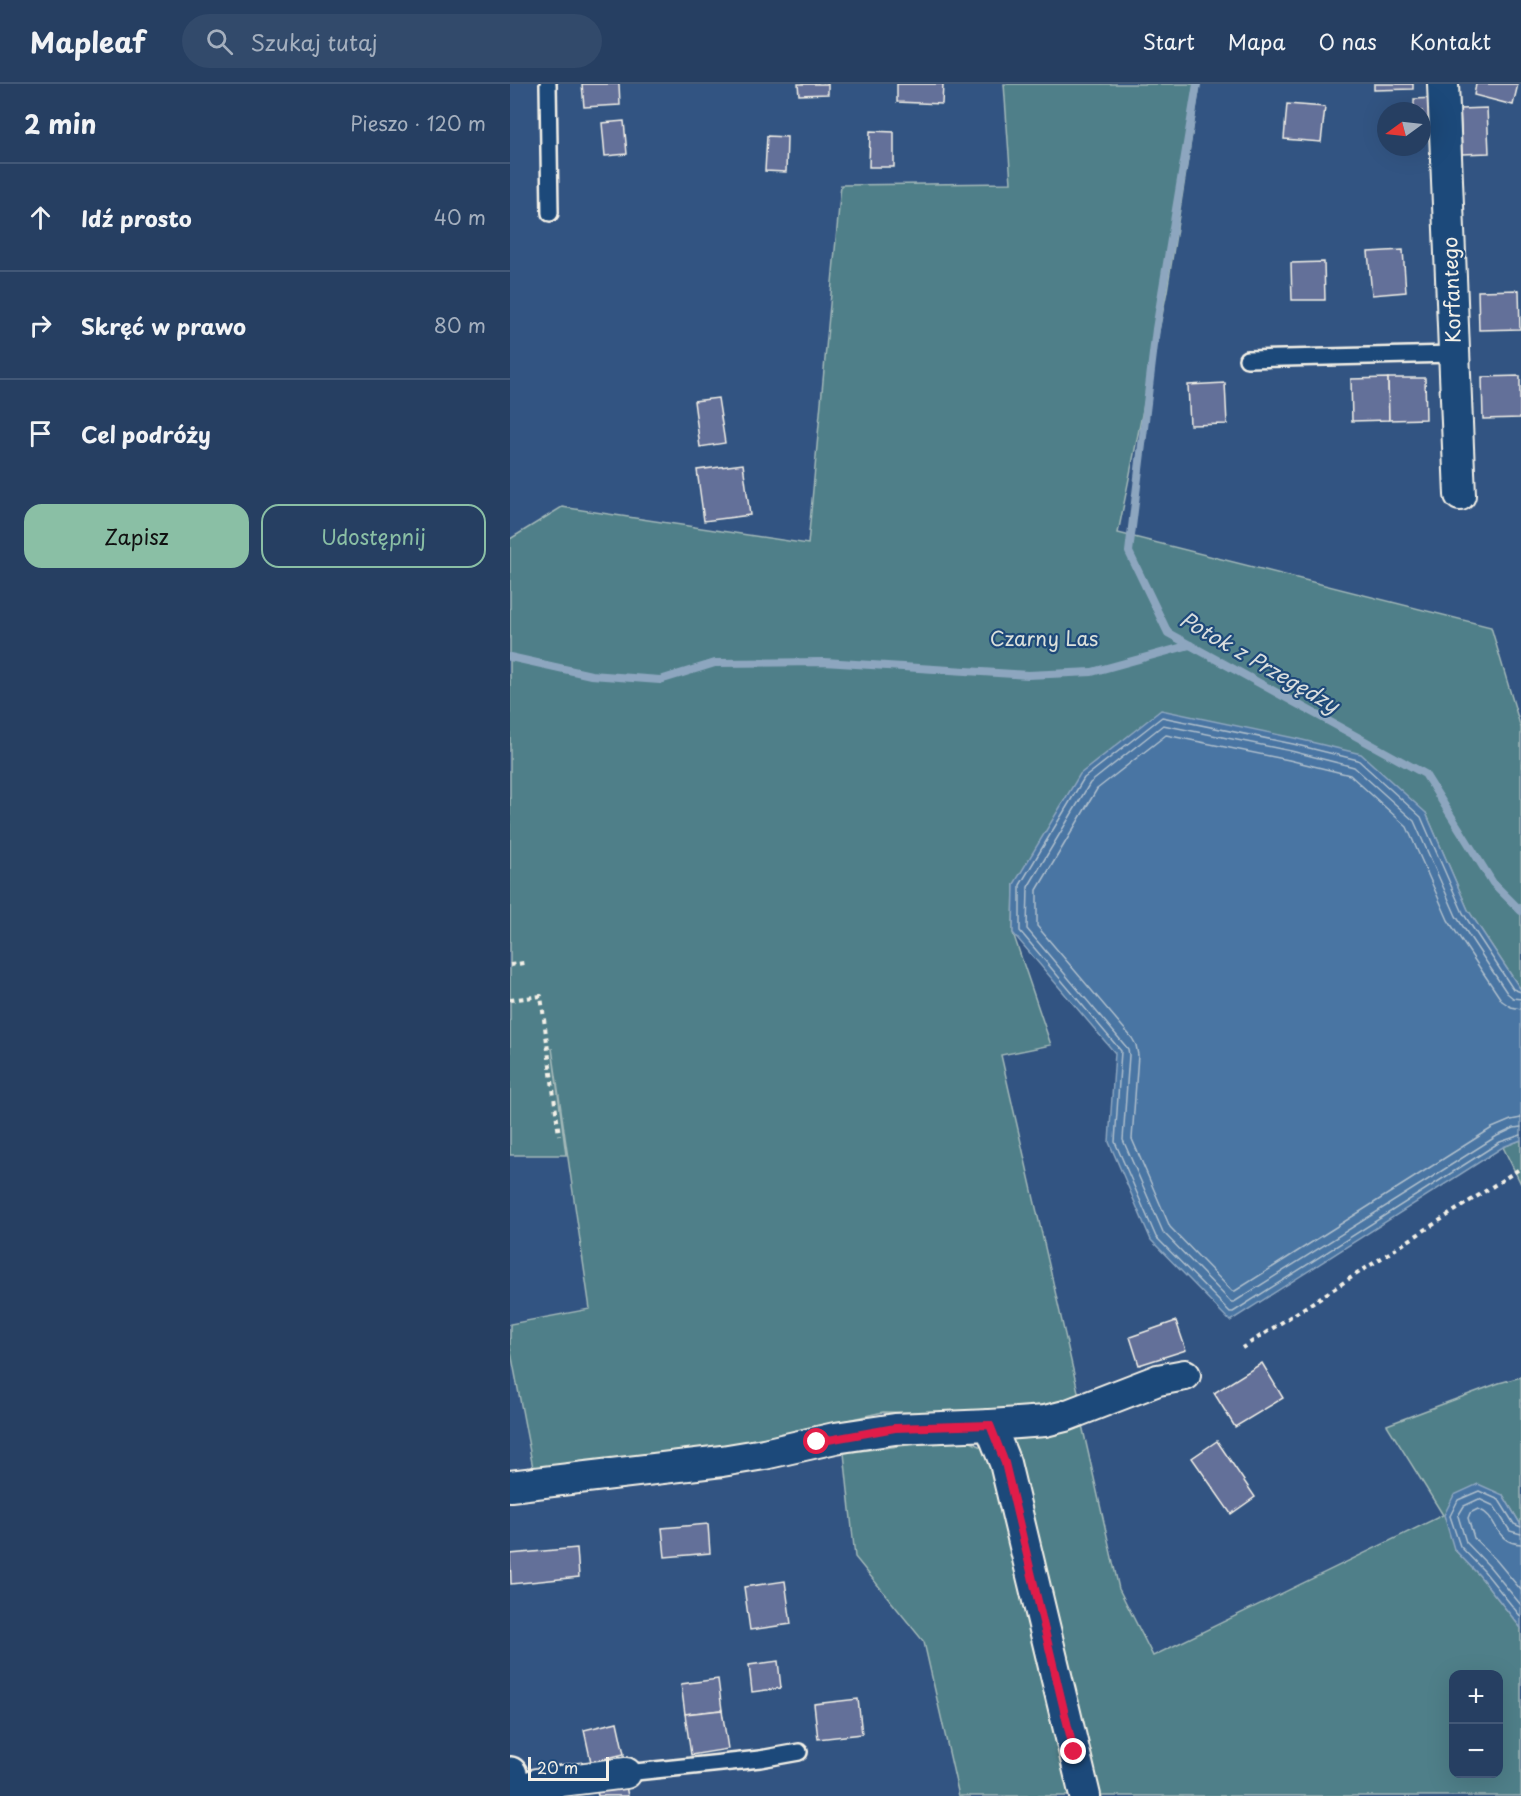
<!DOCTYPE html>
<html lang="pl">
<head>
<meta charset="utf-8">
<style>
  :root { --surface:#263f62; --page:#324a6b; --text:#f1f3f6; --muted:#a4afbe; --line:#425877; --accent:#8abfa5 }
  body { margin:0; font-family:"Playpen Sans",sans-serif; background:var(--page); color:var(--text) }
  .controls { position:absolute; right:18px; bottom:18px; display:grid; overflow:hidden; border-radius:12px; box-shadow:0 6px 24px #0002 }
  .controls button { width:54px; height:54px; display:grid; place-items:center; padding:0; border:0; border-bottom:2px solid var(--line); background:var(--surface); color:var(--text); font:30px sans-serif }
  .compass { position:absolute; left:867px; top:18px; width:54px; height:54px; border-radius:50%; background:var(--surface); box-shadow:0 6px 24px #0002; rotate:255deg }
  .scale { position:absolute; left:18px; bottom:15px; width:81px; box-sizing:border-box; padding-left:6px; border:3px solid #f4f1e8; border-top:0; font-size:16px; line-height:21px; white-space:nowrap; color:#f4f1e8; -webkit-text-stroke:4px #1f4a7a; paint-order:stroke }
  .stop { position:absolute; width:18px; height:18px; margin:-14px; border:4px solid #e11d48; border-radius:50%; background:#fff }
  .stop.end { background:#e11d48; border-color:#fff; box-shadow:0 2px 6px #0008 }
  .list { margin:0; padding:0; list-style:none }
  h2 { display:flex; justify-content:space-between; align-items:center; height:78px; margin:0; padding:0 24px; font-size:26px }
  h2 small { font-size:20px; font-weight:400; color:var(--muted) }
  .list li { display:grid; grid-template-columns:39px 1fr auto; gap:18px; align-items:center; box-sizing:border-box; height:108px; padding:0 24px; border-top:2px solid var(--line) }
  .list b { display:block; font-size:22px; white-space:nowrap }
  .list em { font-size:20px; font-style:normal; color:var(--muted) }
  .actions { display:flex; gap:12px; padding:18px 24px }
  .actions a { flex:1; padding:14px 0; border:2px solid var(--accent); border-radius:18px; text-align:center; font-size:21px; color:var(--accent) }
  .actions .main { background:var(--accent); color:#111 }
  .icon { flex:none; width:33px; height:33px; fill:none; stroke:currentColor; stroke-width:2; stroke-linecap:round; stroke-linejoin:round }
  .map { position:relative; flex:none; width:1011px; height:1712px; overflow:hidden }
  header { display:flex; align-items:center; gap:36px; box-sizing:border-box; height:84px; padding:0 30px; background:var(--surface); border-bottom:2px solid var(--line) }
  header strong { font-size:28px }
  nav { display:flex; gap:33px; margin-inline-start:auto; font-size:21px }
  .search { width:420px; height:54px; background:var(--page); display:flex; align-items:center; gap:15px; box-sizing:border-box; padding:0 21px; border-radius:33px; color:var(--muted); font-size:22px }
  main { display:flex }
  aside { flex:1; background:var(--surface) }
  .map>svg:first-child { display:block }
</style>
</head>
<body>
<header>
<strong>Mapleaf</strong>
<div class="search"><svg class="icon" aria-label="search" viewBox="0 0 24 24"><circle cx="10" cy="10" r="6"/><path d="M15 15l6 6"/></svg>Szukaj tutaj</div>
<nav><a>Start</a><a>Mapa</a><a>O nas</a><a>Kontakt</a></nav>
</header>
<main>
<aside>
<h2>2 min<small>Pieszo · 120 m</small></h2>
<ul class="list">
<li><svg class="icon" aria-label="ahead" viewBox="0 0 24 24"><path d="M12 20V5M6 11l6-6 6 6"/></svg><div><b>Idź prosto</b></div><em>40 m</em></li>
<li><svg class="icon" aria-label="right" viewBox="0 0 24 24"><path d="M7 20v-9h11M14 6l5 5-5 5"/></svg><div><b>Skręć w prawo</b></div><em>80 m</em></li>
<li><svg class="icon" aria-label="arrive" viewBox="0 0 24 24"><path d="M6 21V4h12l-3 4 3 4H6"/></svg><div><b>Cel podróży</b></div></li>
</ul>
<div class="actions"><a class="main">Zapisz</a><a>Udostępnij</a></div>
</aside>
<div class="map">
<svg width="1011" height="1712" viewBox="0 0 1011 1712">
  <rect width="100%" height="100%" fill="#325482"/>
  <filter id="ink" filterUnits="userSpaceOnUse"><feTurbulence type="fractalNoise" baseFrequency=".0167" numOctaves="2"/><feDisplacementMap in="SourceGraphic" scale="12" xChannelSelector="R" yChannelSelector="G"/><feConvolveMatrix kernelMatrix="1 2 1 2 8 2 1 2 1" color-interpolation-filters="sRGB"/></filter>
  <g filter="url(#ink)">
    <g fill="#507f89" stroke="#a2b8b8" stroke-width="1.5" fill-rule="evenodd">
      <path d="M494,0H690L657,207L608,449L981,543L1011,644V906L958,826L916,729L504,800L503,849L541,961L491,971L572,1325L501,1330L373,1328L206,1366L23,1384L0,1263V1240L80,1225L42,964L56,1071H0V455L52,423L298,460L331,101L501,99Z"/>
      <path d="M1011,1056V1100L993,1063Z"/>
      <path d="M1011,1293V1441L993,1411L944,1465L969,1491L1011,1544V1712H582L497,1357L508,1347L570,1332L609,1505L643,1572L933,1431L877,1341L989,1299ZM944,1590H988V1690H944Z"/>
      <path d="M453,1354L483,1369L562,1712H449L414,1558L345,1473L334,1369Z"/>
    </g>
    <g fill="#4874a3" stroke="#8da6bf" stroke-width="1.5">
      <path d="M651,626L784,654L851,670L916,729L958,826L1011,906V1056L993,1063L720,1237L641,1156L599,1058L605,969L503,849L504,800L570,690Z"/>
      <path d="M968,1400L993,1411L1011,1441V1544L969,1491L944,1465L934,1431L944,1411Z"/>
    </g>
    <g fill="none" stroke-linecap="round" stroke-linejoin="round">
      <g stroke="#afbfcc" stroke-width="1.5">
        <path d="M1011,908L1003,905L953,829L911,733L848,676L783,660L652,633L574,694L510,801V847L611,967L605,1058L646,1153L720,1228H723L990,1058L1011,1051"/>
        <path d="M1011,915L1003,914L997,909L946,832L904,737L844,683L781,667L653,641L580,699L518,803L517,845L618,965L619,971L613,1056L653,1148L721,1218H724L987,1052L1004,1044L1011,1043"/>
        <path d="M1011,925L1001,923L992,917L938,836L897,743L840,691L779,676L656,651L587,705L527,806V842L622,954L626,961L628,971L622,1055L660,1143L722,1207H725L982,1044L1001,1036L1011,1034"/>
        <path d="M1011,1443L1004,1440L989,1416L969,1407L948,1416L940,1432L950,1462L974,1487L1011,1533"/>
        <path d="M1011,1450L1000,1447L984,1422L969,1415L954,1422L948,1432L956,1458L979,1482L1011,1521"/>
        <path d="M1011,1460C982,1458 990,1433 968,1425L960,1429L958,1434L964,1454L986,1476L1011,1506"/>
      </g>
      <g stroke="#8da6bf" stroke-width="8">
        <path d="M687,0L646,245L619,468L658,549L915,690L983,799L1011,827"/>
        <path d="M0,573L81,591L150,596L205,579L314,578L518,591L582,588L680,561"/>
      </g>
    </g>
    <g fill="#647099" stroke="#f4f1e8" stroke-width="1.5">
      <path d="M72,0H109L110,21L74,23Z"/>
      <path d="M288,0H318V10L289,11Z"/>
      <path d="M387,0H433L432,20L387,18Z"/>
      <path d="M864,0H903V5L864,6Z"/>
      <path d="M966,0H1008L1003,21L964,11Z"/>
      <path d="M924,14L926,49L912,50V27H904V15Z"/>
      <path d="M777,20L815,23L811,58L774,55Z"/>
      <path d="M977,24L979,69L952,70L950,25Z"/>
      <path d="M114,37L117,70L95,72L92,39Z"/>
      <path d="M360,47L384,48V83H359Z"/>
      <path d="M257,52L277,53L276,88L255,87Z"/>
      <path d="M893,166L896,208L862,211L858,168Z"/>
      <path d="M814,178L815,216H782L781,179Z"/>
      <path d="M1009,206L1010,245L969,246L968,207Z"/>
      <path d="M1010,292V334L973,335L972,293Z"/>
      <path d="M878,294L879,336L842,337L841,295Z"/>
      <path d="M878,294H915L916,335L879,336Z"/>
      <path d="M715,299L717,340L680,341L678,301Z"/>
      <path d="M208,314L215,359L190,363L184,317Z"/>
      <path d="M233,380L240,431L194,437L187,386Z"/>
      <path d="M666,1237L676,1266L629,1281L620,1253Z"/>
      <path d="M752,1279L773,1314L725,1343L704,1309Z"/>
      <path d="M707,1357L745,1413L721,1430L682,1374Z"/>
      <path d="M198,1440L200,1469L155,1473L152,1444Z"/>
      <path d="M67,1464L69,1493L1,1500L0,1470Z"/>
      <path d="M275,1497L281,1540L240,1546L234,1503Z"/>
      <path d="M268,1577L271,1604L242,1608L239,1581Z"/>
      <path d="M208,1595L212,1626L175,1630L171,1600Z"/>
      <path d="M348,1615L352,1650L308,1655L304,1620Z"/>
      <path d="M212,1626L218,1665L181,1671L175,1630Z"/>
      <path d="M107,1638L114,1670L81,1678L74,1646Z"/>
      <path d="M115,1697L118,1712H88L86,1703Z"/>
    </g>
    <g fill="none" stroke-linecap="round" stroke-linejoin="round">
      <defs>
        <g id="service">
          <path d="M38,0L40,129"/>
          <path d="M737,275L944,270"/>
          <path d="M116,1689L250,1675L289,1668"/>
        </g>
        <g id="minor">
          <path d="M933,0L950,411"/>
          <path d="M480,1341L535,1337L555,1332L648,1296L675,1291"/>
          <path d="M0,1402L212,1377L254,1370L325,1354L385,1345L480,1341L495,1379L575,1712"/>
          <path d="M6,1708L27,1700L116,1689"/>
        </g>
        <path id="secondary" d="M0,1690L7,1712"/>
      </defs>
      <use href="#service" stroke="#f4f1e8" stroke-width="20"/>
      <use href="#minor" stroke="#f4f1e8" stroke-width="34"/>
      <use href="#secondary" stroke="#f4f1e8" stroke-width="38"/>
      <g stroke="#f4f1e8" stroke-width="4" stroke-dasharray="4.5 4.5" stroke-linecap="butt">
        <path d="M0,881L14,879"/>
        <path d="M0,916L31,912L49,1051"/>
        <path d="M732,1264L1011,1084"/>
      </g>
      <use href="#service" stroke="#1f4a7a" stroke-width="15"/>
      <use href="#minor" stroke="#1f4a7a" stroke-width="30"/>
      <use href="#secondary" stroke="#1f4a7a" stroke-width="33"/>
    </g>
  </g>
  <g fill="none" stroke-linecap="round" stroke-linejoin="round" filter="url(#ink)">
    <path stroke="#e11d48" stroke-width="8" d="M307,1358L385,1344L480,1341L495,1379L564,1668"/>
  </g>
  <g text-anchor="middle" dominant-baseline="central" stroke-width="4.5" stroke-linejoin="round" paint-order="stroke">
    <g font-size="20" fill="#f4f1e8" stroke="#1f4a7a">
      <text transform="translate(941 206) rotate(-92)">Korfantego</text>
    </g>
    <g font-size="20" fill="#dbe0da" stroke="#1f4a7a">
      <text x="534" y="554">Czarny Las</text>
    </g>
    <g font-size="21" font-style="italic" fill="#dadede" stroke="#1f4a7a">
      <text transform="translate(750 577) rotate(30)">Potok z Przegędzy</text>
    </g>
  </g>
</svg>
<div class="controls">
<button>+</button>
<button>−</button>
</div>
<svg class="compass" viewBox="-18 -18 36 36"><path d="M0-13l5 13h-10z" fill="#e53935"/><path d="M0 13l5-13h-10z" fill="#a4afbe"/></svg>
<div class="scale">20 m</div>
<div class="stop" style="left:307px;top:1358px"></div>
<div class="stop end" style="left:564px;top:1668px"></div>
</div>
</main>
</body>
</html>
